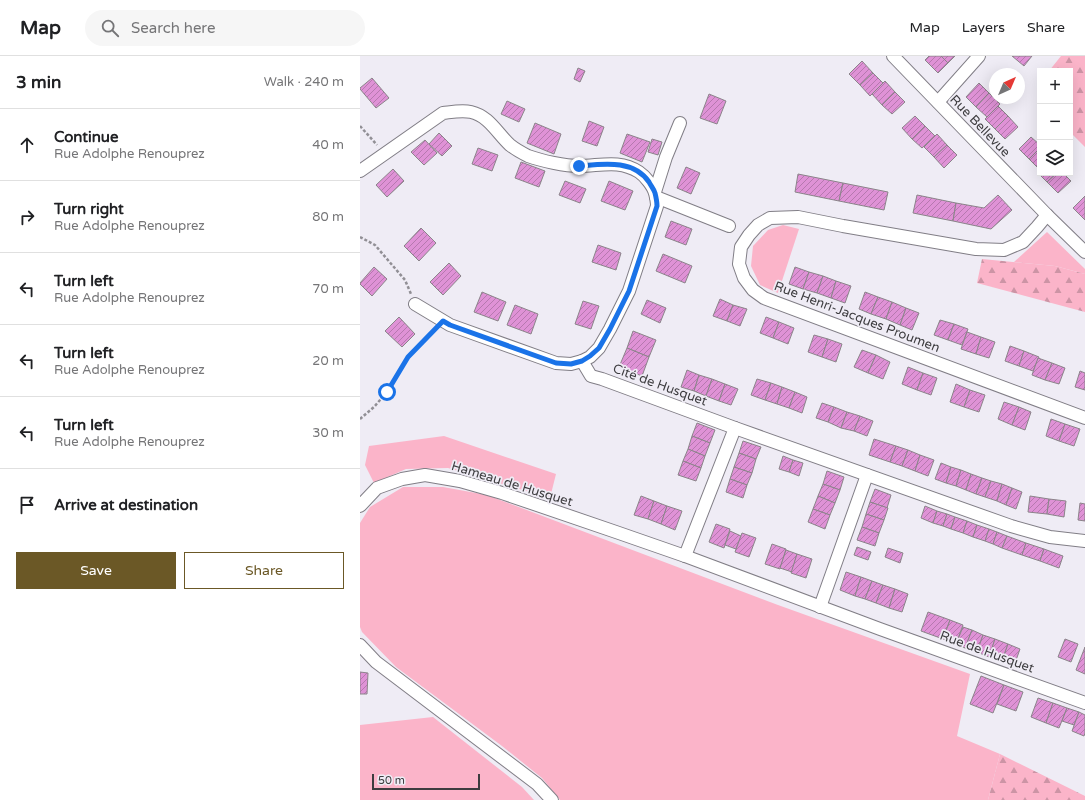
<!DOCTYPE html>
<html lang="en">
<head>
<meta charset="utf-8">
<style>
  :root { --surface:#fff; --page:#f6f6f6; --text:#202124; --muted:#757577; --line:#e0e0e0; --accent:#6b5826 }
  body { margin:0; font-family:"Varela Round",sans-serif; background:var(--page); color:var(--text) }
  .controls { position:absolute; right:12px; top:12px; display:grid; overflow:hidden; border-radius:0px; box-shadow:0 4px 16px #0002 }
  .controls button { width:36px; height:36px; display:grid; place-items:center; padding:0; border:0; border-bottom:1px solid var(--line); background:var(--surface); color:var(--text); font:20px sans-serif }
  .compass { position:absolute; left:629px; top:12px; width:36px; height:36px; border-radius:50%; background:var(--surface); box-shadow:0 4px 16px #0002; rotate:44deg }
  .scale { position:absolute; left:12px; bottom:10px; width:108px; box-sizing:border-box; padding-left:4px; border:2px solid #3d3c3f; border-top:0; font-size:11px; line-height:14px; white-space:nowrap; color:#3d3c3f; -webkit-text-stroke:3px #efecf5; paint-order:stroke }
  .stop { position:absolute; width:12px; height:12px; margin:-9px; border:3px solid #1a73e8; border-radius:50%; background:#fff }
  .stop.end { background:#1a73e8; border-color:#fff; box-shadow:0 1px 4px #0008 }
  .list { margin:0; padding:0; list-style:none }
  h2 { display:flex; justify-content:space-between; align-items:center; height:52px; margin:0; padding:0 16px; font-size:17px }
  h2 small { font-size:13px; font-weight:400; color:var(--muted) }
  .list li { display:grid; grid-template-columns:26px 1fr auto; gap:12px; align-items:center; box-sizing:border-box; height:72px; padding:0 16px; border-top:1px solid var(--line) }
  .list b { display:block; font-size:15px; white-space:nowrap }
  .list p { margin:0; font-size:13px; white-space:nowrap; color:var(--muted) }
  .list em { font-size:13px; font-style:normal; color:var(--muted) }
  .actions { display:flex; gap:8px; padding:12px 16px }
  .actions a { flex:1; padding:9px 0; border:1px solid var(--accent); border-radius:0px; text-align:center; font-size:14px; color:var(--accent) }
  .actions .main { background:var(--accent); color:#fff }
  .icon { flex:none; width:22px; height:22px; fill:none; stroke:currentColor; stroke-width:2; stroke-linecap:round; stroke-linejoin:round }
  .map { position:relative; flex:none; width:725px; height:744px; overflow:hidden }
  header { display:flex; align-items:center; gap:24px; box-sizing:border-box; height:56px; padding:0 20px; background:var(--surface); border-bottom:1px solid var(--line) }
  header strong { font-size:19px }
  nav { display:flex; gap:22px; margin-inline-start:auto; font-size:14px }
  .search { width:280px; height:36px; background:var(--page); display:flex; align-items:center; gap:10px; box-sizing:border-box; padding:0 14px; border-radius:22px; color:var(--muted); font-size:15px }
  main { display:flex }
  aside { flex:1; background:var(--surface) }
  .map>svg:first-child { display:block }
</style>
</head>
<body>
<header>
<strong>Map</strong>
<div class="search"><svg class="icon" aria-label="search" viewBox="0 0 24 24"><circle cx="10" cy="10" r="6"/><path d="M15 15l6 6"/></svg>Search here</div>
<nav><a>Map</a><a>Layers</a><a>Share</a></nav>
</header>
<main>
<aside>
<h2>3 min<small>Walk · 240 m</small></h2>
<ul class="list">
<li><svg class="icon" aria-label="ahead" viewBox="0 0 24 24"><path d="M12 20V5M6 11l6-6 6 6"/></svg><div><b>Continue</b><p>Rue Adolphe Renouprez</p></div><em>40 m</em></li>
<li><svg class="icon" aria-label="right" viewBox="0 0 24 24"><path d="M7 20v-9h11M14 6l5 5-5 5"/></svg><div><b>Turn right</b><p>Rue Adolphe Renouprez</p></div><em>80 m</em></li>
<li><svg class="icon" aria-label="left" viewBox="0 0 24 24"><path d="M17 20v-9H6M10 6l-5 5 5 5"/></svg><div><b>Turn left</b><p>Rue Adolphe Renouprez</p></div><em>70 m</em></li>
<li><svg class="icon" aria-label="left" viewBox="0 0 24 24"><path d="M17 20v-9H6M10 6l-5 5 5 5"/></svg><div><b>Turn left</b><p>Rue Adolphe Renouprez</p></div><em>20 m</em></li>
<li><svg class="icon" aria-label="left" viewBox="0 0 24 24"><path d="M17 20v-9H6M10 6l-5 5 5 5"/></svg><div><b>Turn left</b><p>Rue Adolphe Renouprez</p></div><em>30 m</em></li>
<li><svg class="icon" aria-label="arrive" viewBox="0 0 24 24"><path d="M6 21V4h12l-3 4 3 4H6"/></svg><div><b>Arrive at destination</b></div></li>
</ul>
<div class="actions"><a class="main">Save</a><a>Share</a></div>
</aside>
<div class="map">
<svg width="725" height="744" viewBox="0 0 725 744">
  <defs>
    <pattern id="forest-firs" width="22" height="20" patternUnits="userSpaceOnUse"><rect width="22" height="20" fill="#fbb4c9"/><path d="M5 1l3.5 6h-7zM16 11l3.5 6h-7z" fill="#cc94a5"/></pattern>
    <pattern id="building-hatch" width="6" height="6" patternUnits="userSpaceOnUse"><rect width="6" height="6" fill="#df92d6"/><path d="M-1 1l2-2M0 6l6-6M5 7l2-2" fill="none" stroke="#b678af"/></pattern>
  </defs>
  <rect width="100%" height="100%" fill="#efecf5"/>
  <g fill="#fbb4c9">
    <path d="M423,169L439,173L418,237L400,229L391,210L393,190L408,174Z"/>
    <path d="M687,176L725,213V218L695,210L654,206Z"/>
    <path d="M84,380L196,418L190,442L88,412L46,413L14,427L5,409L9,390Z"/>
    <path d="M43,431H83L127,439L418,549L610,618L597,680L640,698L628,744H200L182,722L142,690L36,611L2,576L0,571V467L10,451Z"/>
    <path d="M73,661L162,731L174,744H0V669Z"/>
  </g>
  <g fill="url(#forest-firs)">
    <path d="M701,0H725V91L710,76V15H689Z"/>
    <path d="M622,203L695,210L725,218V256L617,227Z"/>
    <path d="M640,698L725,740V744H628Z"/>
  </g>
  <g fill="url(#building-hatch)" stroke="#8b848a">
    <path d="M569,0H581L588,7L578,17L565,4Z"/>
    <path d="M581,0H595L588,7Z"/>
    <path d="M652,0H672L664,10Z"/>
    <path d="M502,5L513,17L500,29L489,18Z"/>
    <path d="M218,12L225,15L220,26L214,23Z"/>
    <path d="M513,17L523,27L510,40L500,29Z"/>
    <path d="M12,22L29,42L16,52L0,33V32Z"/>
    <path d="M525,25L535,36L522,49L512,38Z"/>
    <path d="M619,27L629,37L616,51L606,41Z"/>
    <path d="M535,36L545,46L532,58L522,49Z"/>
    <path d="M629,37L640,48L627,61L616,51Z"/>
    <path d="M349,38L366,45L357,68L340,62Z"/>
    <path d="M147,45L165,53L159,66L141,58Z"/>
    <path d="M638,50L648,60L635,73L625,63Z"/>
    <path d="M555,60L565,70L552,83L542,72Z"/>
    <path d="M648,60L658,71L645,83L635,73Z"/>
    <path d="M229,65L244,71L237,90L222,85Z"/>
    <path d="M175,67L201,78L194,98L167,87Z"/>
    <path d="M565,70L575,80L562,92L552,83Z"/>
    <path d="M79,77L92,90L82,100L69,88Z"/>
    <path d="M267,78L290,86L282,106L260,97Z"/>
    <path d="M577,78L587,89L574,101L564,91Z"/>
    <path d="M671,81L680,89V92L669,103L659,93Z"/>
    <path d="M292,83L302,86L298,99L288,96Z"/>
    <path d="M65,84L77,97L64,109L51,96Z"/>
    <path d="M587,89L597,99L584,112L574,101Z"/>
    <path d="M118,92L138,99L132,115L112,108Z"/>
    <path d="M680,92V114L669,103Z"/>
    <path d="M161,106L185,115L179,131L155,122Z"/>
    <path d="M326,111L340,117L331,138L317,132Z"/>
    <path d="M33,113L44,125L27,141L16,129Z"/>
    <path d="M680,114V117H697L687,126L677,116Z"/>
    <path d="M697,117H703L711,125L698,137L687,126Z"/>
    <path d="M438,118L483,127L479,145L435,136Z"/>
    <path d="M205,125L226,133L220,147L199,139Z"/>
    <path d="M249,125L273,135L265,154L241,145Z"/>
    <path d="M483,127L528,136L524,154L479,145Z"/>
    <path d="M557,139L596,147L593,165L553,157Z"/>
    <path d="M638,139L652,154L631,173L593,165L596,147L624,152Z"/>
    <path d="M725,140V164L713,152Z"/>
    <path d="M311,165L332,173L326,189L305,181Z"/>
    <path d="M61,172L76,187L59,205L44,190Z"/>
    <path d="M238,189L261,197L256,214L232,206Z"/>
    <path d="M303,198L332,210L325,227L296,215Z"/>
    <path d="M89,207L101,220L83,239L70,226Z"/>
    <path d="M14,211L27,223L12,240L0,228V227Z"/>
    <path d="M435,211L449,216L443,233L429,228Z"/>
    <path d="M449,216L463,220L457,237L443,233Z"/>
    <path d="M463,220L476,225L471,242L457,237Z"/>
    <path d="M476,225L491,230L485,247L471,242Z"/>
    <path d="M122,236L146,246L138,265L114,256Z"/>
    <path d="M505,236L518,241L511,258L499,253Z"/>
    <path d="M518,241L532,246L526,263L511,258Z"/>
    <path d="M360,243L373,249L367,265L353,260Z"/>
    <path d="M287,244L306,252L300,267L281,258Z"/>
    <path d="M223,245L239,250L231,273L215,268Z"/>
    <path d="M532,246L546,252L540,269L526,263Z"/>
    <path d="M155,249L178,258L171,278L147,269Z"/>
    <path d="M373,249L387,253L380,270L367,265Z"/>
    <path d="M546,252L559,257L552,274L540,269Z"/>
    <path d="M39,261L55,278L42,291L25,275Z"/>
    <path d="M406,261L419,266L413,282L400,277Z"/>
    <path d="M580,264L594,268L588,284L574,279Z"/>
    <path d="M419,266L434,272L428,288L413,282Z"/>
    <path d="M594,268L608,273L602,289L588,284Z"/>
    <path d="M273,275L296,284L289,301L267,292Z"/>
    <path d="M607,276L621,281L616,298L601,293Z"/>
    <path d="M454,279L468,283L462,301L448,296Z"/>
    <path d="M621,281L635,286L629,302L616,298Z"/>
    <path d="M468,283L482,288L476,306L462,301Z"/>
    <path d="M650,290L664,295L659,310L645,305Z"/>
    <path d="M267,292L289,301L282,320L259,311Z"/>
    <path d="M502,294L516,299L508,317L494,311Z"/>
    <path d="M664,295L679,301L673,315L659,310Z"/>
    <path d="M516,299L530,306L523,323L508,317Z"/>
    <path d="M678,302L692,307L685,324L672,319Z"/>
    <path d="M692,307L705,312L699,328L685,324Z"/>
    <path d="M548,311L563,317L557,334L542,328Z"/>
    <path d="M327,314L339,319L334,335L321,331Z"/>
    <path d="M720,315L725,317V334L715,331Z"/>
    <path d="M563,317L577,322L571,339L557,334Z"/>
    <path d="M339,319L352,323L346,340L334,335Z"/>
    <path d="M352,323L365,328L359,345L346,340Z"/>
    <path d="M397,323L411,327L405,344L391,339Z"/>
    <path d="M411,327L422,331L417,348L405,344Z"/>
    <path d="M365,328L378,333L371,349L359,345Z"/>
    <path d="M596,328L610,334L604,351L590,346Z"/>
    <path d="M422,331L435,336L429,352L417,348Z"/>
    <path d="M610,334L625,339L619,356L604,351Z"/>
    <path d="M435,336L447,341L442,357L429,352Z"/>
    <path d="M644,346L659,351L652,369L638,363Z"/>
    <path d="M462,347L474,351L468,366L456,362Z"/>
    <path d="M474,351L487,356L481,372L468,366Z"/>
    <path d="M659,351L671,356L665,374L652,369Z"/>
    <path d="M487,356L500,360L494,375L481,372Z"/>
    <path d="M500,360L513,365L507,380L494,375Z"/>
    <path d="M691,363L705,368L699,385L686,380Z"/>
    <path d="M337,367L355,374L350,387L332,380Z"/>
    <path d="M705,368L720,373L714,390L699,385Z"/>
    <path d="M332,380L350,387L345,400L328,393Z"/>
    <path d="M514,383L536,390L530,406L509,399Z"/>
    <path d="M383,385L401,391L396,403L379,397Z"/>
    <path d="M536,390L548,394L542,410L530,406Z"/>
    <path d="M328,393L345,400L341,412L323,405Z"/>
    <path d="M548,394L560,399L555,415L542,410Z"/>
    <path d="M379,397L396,403L392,417L374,411Z"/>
    <path d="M560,399L574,404L568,420L555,415Z"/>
    <path d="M423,400L433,404L429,416L419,413Z"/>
    <path d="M433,404L443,407L439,420L429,416Z"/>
    <path d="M323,405L341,412L336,425L318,419Z"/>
    <path d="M581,407L591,411L586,427L575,423Z"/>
    <path d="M374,411L392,417L387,429L370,423Z"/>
    <path d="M591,411L601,414L596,430L586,427Z"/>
    <path d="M601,414L611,418L606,434L596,430Z"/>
    <path d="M467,415L484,421L480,434L463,428Z"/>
    <path d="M611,418L622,422L616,438L606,434Z"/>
    <path d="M622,422L631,425L625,441L616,438Z"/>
    <path d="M370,423L387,429L383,442L366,436Z"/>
    <path d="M631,425L642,428L637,445L625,441Z"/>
    <path d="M463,428L480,434L475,447L458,440Z"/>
    <path d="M642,428L652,432L646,449L637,445Z"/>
    <path d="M652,432L662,436L656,453L646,449Z"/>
    <path d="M515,433L531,439L527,452L510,446Z"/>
    <path d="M281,440L294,445L288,463L274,459Z"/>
    <path d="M458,440L475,447L470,459L453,453Z"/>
    <path d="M670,440L689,443L687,458L668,456Z"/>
    <path d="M689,443L706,445L704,461L687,458Z"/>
    <path d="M294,445L307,450L301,468L288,463Z"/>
    <path d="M510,446L528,452L524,464L506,458Z"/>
    <path d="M720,447L725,448V465L718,464Z"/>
    <path d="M307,450L322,455L315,474L301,468Z"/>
    <path d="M565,450L577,455L573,467L561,462Z"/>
    <path d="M453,453L470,459L465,473L448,466Z"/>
    <path d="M577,455L587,458L583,470L573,467Z"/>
    <path d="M506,458L524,464L519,477L502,471Z"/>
    <path d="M587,458L595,461L591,473L583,470Z"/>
    <path d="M595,461L607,465L603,477L591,473Z"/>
    <path d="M607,465L617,469L613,481L603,477Z"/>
    <path d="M356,468L370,473L364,492L349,486Z"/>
    <path d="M617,469L629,473L625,485L613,481Z"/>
    <path d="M502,471L519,477L515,490L497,484Z"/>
    <path d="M629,473L637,476L633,488L625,485Z"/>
    <path d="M370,475L381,480L376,493L365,489Z"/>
    <path d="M637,476L647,480L642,492L633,488Z"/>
    <path d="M382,477L396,482L389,501L375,496Z"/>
    <path d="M647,480L666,487L662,499L642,492Z"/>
    <path d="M666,487L684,493L680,505L662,499Z"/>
    <path d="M412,488L426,493L420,513L405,508Z"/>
    <path d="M497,491L511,496L508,504L494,499Z"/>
    <path d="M528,492L543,497L540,507L525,501Z"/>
    <path d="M684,493L703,500L699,512L680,505Z"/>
    <path d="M426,494L437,498L432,516L420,512Z"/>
    <path d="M437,498L452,503L446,522L431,517Z"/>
    <path d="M486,516L501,521L495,540L480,534Z"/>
    <path d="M501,521L512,525L505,543L495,540Z"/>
    <path d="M512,525L523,529L516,547L505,543Z"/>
    <path d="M523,529L535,533L529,552L516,547Z"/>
    <path d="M535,533L548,538L542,556L529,552Z"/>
    <path d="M568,556L590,564L583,583L561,575Z"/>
    <path d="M590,564L603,569L596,588L583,583Z"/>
    <path d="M603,571L612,574L605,592L596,588Z"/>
    <path d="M612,574L623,579L617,596L605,592Z"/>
    <path d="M623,579L635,583L629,601L617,596Z"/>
    <path d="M635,583L648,588L642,605L629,601Z"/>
    <path d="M705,583L718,588L711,606L698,601Z"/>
    <path d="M648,588L660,593L654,610L642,605Z"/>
    <path d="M725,591V618L716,614Z"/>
    <path d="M0,616L8,617L7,638H0Z"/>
    <path d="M621,620L644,629L633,657L610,648Z"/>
    <path d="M644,629L663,636L656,655L637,648Z"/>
    <path d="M678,642L693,647L686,667L671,661Z"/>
    <path d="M693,647L707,652L699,672L686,667Z"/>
    <path d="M707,652L719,656L714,669L702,665Z"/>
    <path d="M719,656L725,659V677L724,680L712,675Z"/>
  </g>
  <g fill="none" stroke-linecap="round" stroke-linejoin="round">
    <defs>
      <g id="street">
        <path d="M533,0L687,159L725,196"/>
        <path d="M578,46L619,0"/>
        <path d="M0,115L83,57C92,56 102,54 111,56C129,60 137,77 150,89C155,93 162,97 168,100C182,105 205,110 219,110C240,110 259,103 279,116C285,120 293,130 295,137C296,141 297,146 297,150L269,235L250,273L239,292L230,301L222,305L211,308L196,307L90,269L55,248"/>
        <path d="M295,136L306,101L320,67"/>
        <path d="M296,141L369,170"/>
        <path d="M687,159L677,171L663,186L644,194L616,193L483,170L438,161L410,162L398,169L389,179L381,191L379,208L384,222L393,234L404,242L725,362"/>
        <path d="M222,305L231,320L242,323L375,372L651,470L690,481L725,485"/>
        <path d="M0,450L17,432L42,423L65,419L100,425L142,437L256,476L325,500L520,573L725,647"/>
        <path d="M325,500L375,372"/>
        <path d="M460,551L507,419"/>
        <path d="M0,589L16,606L177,728L192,744"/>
      </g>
    </defs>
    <use href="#street" stroke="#817e86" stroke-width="14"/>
    <g stroke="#918f95" stroke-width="2.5" stroke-dasharray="3 2" stroke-linecap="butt">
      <path d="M0,70L17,89"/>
      <path d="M0,181L15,189L45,224L51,238"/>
      <path d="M0,363L14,351L27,336L48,301L75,274"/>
    </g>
    <use href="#street" stroke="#fff" stroke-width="12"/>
  </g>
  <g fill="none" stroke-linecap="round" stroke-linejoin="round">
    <path stroke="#1a73e8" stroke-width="5" d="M27,336L48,301L83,265L90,269L196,307L211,308L222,305L230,300L239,292L250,273L269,235L297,150C297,146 296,141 295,137C294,133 291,130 289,126C273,103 243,108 219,110"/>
  </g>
  <g text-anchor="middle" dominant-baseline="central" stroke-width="3.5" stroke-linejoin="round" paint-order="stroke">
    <g font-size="13" fill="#3d3c3f" stroke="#efecf5">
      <text transform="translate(620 70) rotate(46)">Rue Bellevue</text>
      <text transform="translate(497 261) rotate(21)">Rue Henri-Jacques Proumen</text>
      <text transform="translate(300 329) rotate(20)">Cité de Husquet</text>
      <text transform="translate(152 428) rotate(17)">Hameau de Husquet</text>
      <text transform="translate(627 596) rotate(20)">Rue de Husquet</text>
    </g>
  </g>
</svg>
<div class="controls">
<button>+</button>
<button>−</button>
<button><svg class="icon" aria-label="layers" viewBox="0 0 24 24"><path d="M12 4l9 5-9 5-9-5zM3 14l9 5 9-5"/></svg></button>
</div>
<svg class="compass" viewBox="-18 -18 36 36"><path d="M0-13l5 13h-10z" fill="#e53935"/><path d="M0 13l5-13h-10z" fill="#757577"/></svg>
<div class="scale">50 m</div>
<div class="stop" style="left:27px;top:336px"></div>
<div class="stop end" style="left:219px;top:110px"></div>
</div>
</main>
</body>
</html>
